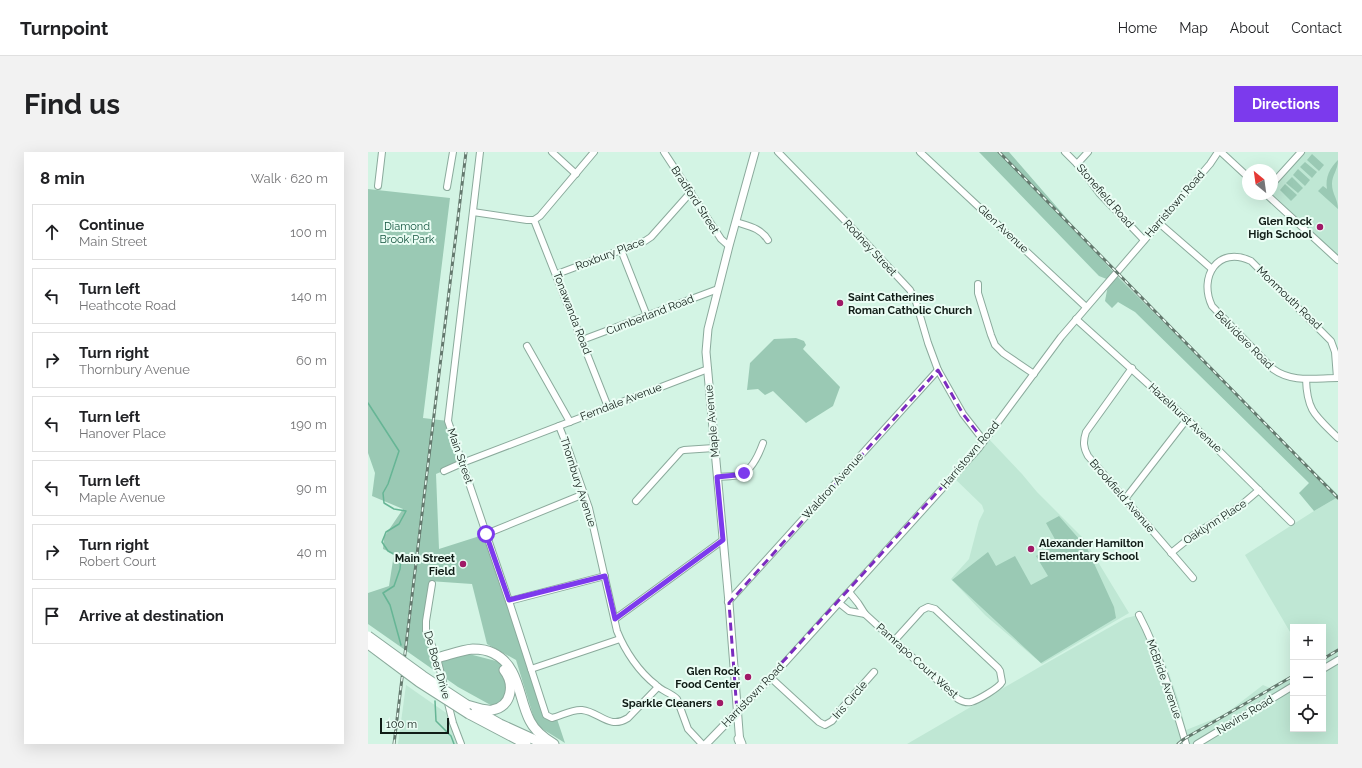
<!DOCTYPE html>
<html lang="en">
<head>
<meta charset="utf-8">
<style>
  :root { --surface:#fff; --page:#f2f2f2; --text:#202124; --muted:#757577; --line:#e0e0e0; --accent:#7c3aed }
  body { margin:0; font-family:Raleway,sans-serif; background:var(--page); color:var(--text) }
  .controls { position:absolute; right:12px; bottom:12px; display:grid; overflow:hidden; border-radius:0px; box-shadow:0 4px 16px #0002 }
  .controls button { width:36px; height:36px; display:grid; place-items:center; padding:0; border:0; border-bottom:1px solid var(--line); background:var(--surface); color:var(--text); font:20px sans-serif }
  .compass { position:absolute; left:874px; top:12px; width:36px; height:36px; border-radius:50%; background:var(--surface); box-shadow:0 4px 16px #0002; rotate:331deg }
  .scale { position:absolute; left:12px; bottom:10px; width:69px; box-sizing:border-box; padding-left:4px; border:2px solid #101c16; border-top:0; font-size:11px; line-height:14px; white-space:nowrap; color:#101c16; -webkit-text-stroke:3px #eafdf4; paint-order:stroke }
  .stop { position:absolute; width:12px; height:12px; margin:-9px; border:3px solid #7c3aed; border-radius:50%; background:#fff }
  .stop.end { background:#7c3aed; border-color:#fff; box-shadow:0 1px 4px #0008 }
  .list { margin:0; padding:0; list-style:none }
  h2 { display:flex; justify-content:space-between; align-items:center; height:52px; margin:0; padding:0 16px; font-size:17px }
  h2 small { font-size:13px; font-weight:400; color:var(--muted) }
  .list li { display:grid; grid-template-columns:26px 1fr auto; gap:12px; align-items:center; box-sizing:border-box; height:56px; margin:0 8px 8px; padding:0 8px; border:1px solid var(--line); border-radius:0px }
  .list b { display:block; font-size:15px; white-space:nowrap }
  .list p { margin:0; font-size:13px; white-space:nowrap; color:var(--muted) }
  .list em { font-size:13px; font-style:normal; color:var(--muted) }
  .icon { flex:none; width:22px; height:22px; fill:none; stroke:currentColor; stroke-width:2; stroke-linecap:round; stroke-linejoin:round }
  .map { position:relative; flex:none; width:970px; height:592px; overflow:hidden; border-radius:0px }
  header { display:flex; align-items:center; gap:24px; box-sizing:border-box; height:56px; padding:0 20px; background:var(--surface); border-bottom:1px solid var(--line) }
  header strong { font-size:19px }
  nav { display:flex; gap:22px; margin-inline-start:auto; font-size:14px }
  .intro { display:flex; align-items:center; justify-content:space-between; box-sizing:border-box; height:96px; padding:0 24px }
  h1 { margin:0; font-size:28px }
  .button { padding:10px 18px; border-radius:0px; background:var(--accent); color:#fff; font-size:14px; font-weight:700 }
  main { display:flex; gap:24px; padding:0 24px }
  aside { flex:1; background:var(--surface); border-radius:0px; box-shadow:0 4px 16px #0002 }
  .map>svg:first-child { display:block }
</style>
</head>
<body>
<header>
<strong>Turnpoint</strong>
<nav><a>Home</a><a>Map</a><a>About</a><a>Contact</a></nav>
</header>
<div class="intro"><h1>Find us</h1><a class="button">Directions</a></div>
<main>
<aside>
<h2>8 min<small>Walk · 620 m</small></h2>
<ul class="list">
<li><svg class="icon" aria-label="ahead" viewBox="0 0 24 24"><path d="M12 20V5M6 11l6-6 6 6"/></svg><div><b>Continue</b><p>Main Street</p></div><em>100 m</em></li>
<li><svg class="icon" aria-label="left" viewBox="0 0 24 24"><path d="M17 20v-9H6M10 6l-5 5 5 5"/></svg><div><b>Turn left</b><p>Heathcote Road</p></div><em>140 m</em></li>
<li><svg class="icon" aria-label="right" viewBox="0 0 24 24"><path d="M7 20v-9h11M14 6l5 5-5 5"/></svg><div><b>Turn right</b><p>Thornbury Avenue</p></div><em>60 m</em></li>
<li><svg class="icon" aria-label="left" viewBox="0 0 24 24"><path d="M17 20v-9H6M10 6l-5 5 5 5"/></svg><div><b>Turn left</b><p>Hanover Place</p></div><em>190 m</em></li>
<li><svg class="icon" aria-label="left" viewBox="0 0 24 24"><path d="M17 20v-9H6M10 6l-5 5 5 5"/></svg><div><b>Turn left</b><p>Maple Avenue</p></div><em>90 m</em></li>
<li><svg class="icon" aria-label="right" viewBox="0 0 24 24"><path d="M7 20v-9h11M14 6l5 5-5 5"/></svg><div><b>Turn right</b><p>Robert Court</p></div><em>40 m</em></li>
<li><svg class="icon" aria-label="arrive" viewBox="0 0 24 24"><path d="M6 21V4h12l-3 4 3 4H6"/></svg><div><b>Arrive at destination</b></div></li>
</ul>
</aside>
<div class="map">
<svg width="970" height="592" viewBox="0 0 970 592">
  <rect width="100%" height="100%" fill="#d3f4e4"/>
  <g fill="#bfe7d4">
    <path d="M933,0H970V108L898,42H904V32Z"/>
    <path d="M619,285L654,322L669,340L716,387L761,461L674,512L617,463L583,427L601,407L611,369L616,359L614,353L585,325Z"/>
    <path d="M970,345V592H539L675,513L758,466L775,462L798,513L810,547L818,578L856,563L895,533L902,536L925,522V577H955V475H925V485L877,403L946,359Z"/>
    <path d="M38,533L84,565L93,592H30Z"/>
  </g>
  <g fill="#9ac9b4">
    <path d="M611,0H641L747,122L970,343V345L946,359L931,341L941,331L767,160L750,150L744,156L737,149L741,128L731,124Z"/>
    <path d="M944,2L956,13L951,19L939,8Z"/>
    <path d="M970,8C970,18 964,23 964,32C964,42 970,47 970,57L950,39L955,34L959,37C957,25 962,16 970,8Z"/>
    <path d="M937,10L949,20L944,26L932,15Z"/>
    <path d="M930,17L942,28L937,34L925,23Z"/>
    <path d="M924,25L935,36L930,41L918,31Z"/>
    <path d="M917,32L929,43L923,49L912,38Z"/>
    <path d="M0,37L82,46L55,266L80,269L94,311L68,322L71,397L118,382L177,561L188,564L197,591L168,573L148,508L119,492L104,432L61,429L55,475L56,483L68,510L97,501L132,510L144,537L128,556L90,535L0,472V441L21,434L26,402L15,397L16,385L35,357L4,344L7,321L0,301Z"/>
    <path d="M428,186L436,189L438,193L435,197L472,235L465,254L438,271L405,239L397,243L390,237L379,238L382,211L406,187Z"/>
    <path d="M691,364L719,396L746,455L748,466L673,511L584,428L620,400L628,414L647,404L663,433L680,424L668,404L689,391L678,371Z"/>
  </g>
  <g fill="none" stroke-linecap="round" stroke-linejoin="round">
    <g stroke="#66b595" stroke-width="1.5">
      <path d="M0,251L31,299L20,332L15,341L16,351L26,357L38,359L31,372L18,380L14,390L20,399L33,406L32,417L26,434L15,441L22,453L33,493"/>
      <path d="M67,549L68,569L83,584L86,592"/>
    </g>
    <defs>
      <g id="minor">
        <path d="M112,0L80,269L141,449L178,563L184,566C193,564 204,557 214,558C232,560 241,578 260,566L290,535"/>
        <path d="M184,0L208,22"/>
        <path d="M296,0L353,87L361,94"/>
        <path d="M410,0L487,79L542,138L548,150L560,191L570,218L595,262L616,289"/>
        <path d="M552,0L718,155"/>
        <path d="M697,0L712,15L732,42L776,88"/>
        <path d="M853,0L880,25"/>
        <path d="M709,12L720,0"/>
        <path d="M904,32L933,0"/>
        <path d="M10,34L14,0"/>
        <path d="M79,35L85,0"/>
        <path d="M898,42L970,108"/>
        <path d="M105,60L159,68H166L172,64L226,0"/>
        <path d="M166,68L240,255"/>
        <path d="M368,70C380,74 393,76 400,88"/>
        <path d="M791,71L844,117"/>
        <path d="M253,98L279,164"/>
        <path d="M189,122L277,89L283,85L323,40"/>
        <path d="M610,132V141L623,183L627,193L635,201L666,222"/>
        <path d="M708,167L819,267L923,370"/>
        <path d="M214,188L350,137"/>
        <path d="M159,194L202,270"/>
        <path d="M764,216L718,280C715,289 715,295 720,304L825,426"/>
        <path d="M969,226L967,200L963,189L883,109C850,93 830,125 844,154L905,217C924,231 947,226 970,226"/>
        <path d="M938,227C939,260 948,264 970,286"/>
        <path d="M191,274L201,299L221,356L249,479C257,499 271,520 288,533C294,539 303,541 309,547L320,577L334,592"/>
        <path d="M76,319L94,311L340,217"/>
        <path d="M349,325C356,324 364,325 371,323C383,320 391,302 395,291"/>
        <path d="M757,347L819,267"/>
        <path d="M268,349L313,299L316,298L346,296"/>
        <path d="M118,382L216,342"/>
        <path d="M803,401L824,384L871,355L891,338"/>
        <path d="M64,432L58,469V479L69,506L77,538"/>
        <path d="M481,440L490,451L497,462"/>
        <path d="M141,449L237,424"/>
        <path d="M360,450L570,218"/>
        <path d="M471,451L481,459L497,462L590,547C595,550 599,551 603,550C610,548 631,536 634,530L632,519L630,516L567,457L560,455L554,458L526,489"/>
        <path d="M771,463C792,503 805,548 818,592"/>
        <path d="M247,467L355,388"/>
        <path d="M163,517L252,487"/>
        <path d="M955,517L970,508"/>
        <path d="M403,526L451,570L457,573L464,569L475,555L506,520"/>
        <path d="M79,547L85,571L93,592"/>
        <path d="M369,560L403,526L610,297L693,185L842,12L850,0"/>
        <path d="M829,592L925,534"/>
      </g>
      <g id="major">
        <path d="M338,592L369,560"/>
        <path d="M372,592L361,451L338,200L340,177L361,94L387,0"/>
      </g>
      <g id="highway">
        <path d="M69,506C81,503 93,498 105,497C112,497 119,498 125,501C152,514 150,546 162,569C167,579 176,586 186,592"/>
        <path d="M99,553C106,555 116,559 124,558C144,555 147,532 136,518"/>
        <path d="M109,559L132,572L176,592"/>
        <path d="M101,562L158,592"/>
        <path d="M371,587L373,592"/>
      </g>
    </defs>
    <use href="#minor" stroke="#8baa9c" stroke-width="8"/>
    <use href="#major" stroke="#8baa9c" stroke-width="9"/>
    <use href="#highway" stroke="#8baa9c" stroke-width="11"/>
    <use href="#minor" stroke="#fff" stroke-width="6"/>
    <use href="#major" stroke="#fff" stroke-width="7"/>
    <use href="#highway" stroke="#fff" stroke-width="9"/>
    <defs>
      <g id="rail">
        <path d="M631,0L970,346"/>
        <path d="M955,507L970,498"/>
        <path d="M26,592L98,0"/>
        <path d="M810,592L816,587L925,524"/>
      </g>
    </defs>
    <use href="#rail" stroke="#64796e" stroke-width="3"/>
    <use href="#rail" stroke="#eafdf4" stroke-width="1.5" stroke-dasharray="4.5" stroke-linecap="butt"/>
    <defs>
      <g id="highway-bridge">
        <path d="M0,484L55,524L99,553"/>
        <path d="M0,492L51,530L101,562"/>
      </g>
    </defs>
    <use href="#highway-bridge" stroke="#8baa9c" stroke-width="11" stroke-linecap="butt"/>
    <use href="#highway-bridge" stroke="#fff" stroke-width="9"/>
  </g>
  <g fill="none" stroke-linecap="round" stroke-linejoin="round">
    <path stroke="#7c3aed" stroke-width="5" d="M118,382L141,448L237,424L247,467L355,388L349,325L368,323L376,321"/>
  </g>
  <path fill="none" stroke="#7b2cbf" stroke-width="3" stroke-dasharray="8 5" stroke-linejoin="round" d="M570,218L595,262L616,289L369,560L361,451Z"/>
  <g fill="#a01966" stroke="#eafdf4" stroke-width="1.5">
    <circle cx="952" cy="75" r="4"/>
    <circle cx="472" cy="151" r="4"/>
    <circle cx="663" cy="397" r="4"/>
    <circle cx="95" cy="412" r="4"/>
    <circle cx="380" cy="525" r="4"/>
    <circle cx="352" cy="551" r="4"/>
  </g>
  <g text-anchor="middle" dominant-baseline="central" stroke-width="4" stroke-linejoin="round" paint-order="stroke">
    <g font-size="11" fill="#101c16" stroke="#eafdf4">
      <text transform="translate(737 44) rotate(49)">Stonefield Road</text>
      <text transform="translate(327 48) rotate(57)">Bradford Street</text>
      <text transform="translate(807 52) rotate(-49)">Harristown Road</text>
      <text transform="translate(635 77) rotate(43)">Glen Avenue</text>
      <text transform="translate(502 96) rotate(47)">Rodney Street</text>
      <text transform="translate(242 102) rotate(-21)">Roxbury Place</text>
      <text transform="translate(921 146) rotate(44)">Monmouth Road</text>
      <text transform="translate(204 161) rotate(69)">Tonawanda Road</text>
      <text transform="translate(282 163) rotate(-21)">Cumberland Road</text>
      <text transform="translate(876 188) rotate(45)">Belvidere Road</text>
      <text transform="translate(253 250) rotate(-21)">Ferndale Avenue</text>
      <text transform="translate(817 266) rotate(43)">Hazelhurst Avenue</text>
      <text transform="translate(344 269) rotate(-95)">Maple Avenue</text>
      <text transform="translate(602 303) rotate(-50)">Harristown Road</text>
      <text transform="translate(92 304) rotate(71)">Main Street</text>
      <text transform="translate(210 330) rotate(72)">Thornbury Avenue</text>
      <text transform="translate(465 334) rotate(-48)">Waldron Avenue</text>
      <text transform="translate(754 344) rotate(49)">Brookfield Avenue</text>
      <text transform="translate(847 370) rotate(-33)">Oaklynn Place</text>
      <text transform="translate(549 509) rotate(42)">Pamrapo Court West</text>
      <text transform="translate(69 513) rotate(74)">De Boer Drive</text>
      <text transform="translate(796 527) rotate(70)">McBride Avenue</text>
      <text transform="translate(385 543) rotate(-46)">Harristown Road</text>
      <text transform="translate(482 548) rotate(-49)">Iris Circle</text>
      <text transform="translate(877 563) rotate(-31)">Nevins Road</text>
    </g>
    <g font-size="11" font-weight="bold" fill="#101c16" stroke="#eafdf4" text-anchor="end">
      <text x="944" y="69">Glen Rock<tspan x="944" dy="13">High School</tspan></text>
      <text x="480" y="145" text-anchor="start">Saint Catherines<tspan x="480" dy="13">Roman Catholic Church</tspan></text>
      <text x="671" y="391" text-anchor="start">Alexander Hamilton<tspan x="671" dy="13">Elementary School</tspan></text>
      <text x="87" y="406">Main Street<tspan x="87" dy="13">Field</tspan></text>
      <text x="372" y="519">Glen Rock<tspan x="372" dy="13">Food Center</tspan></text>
      <text x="344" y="551">Sparkle Cleaners</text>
    </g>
    <g font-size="11" fill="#11523c" stroke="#eafdf4">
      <text x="39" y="74">Diamond<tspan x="39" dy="13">Brook Park</tspan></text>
    </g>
  </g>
</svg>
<div class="controls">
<button>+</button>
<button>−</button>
<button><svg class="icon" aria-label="locate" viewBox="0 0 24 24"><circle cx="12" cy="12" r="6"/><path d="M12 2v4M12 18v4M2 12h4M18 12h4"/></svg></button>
</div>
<svg class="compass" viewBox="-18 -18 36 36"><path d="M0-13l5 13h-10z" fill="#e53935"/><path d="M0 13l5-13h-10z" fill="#757577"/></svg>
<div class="scale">100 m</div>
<div class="stop" style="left:118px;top:382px"></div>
<div class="stop end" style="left:376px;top:321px"></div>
</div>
</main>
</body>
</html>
